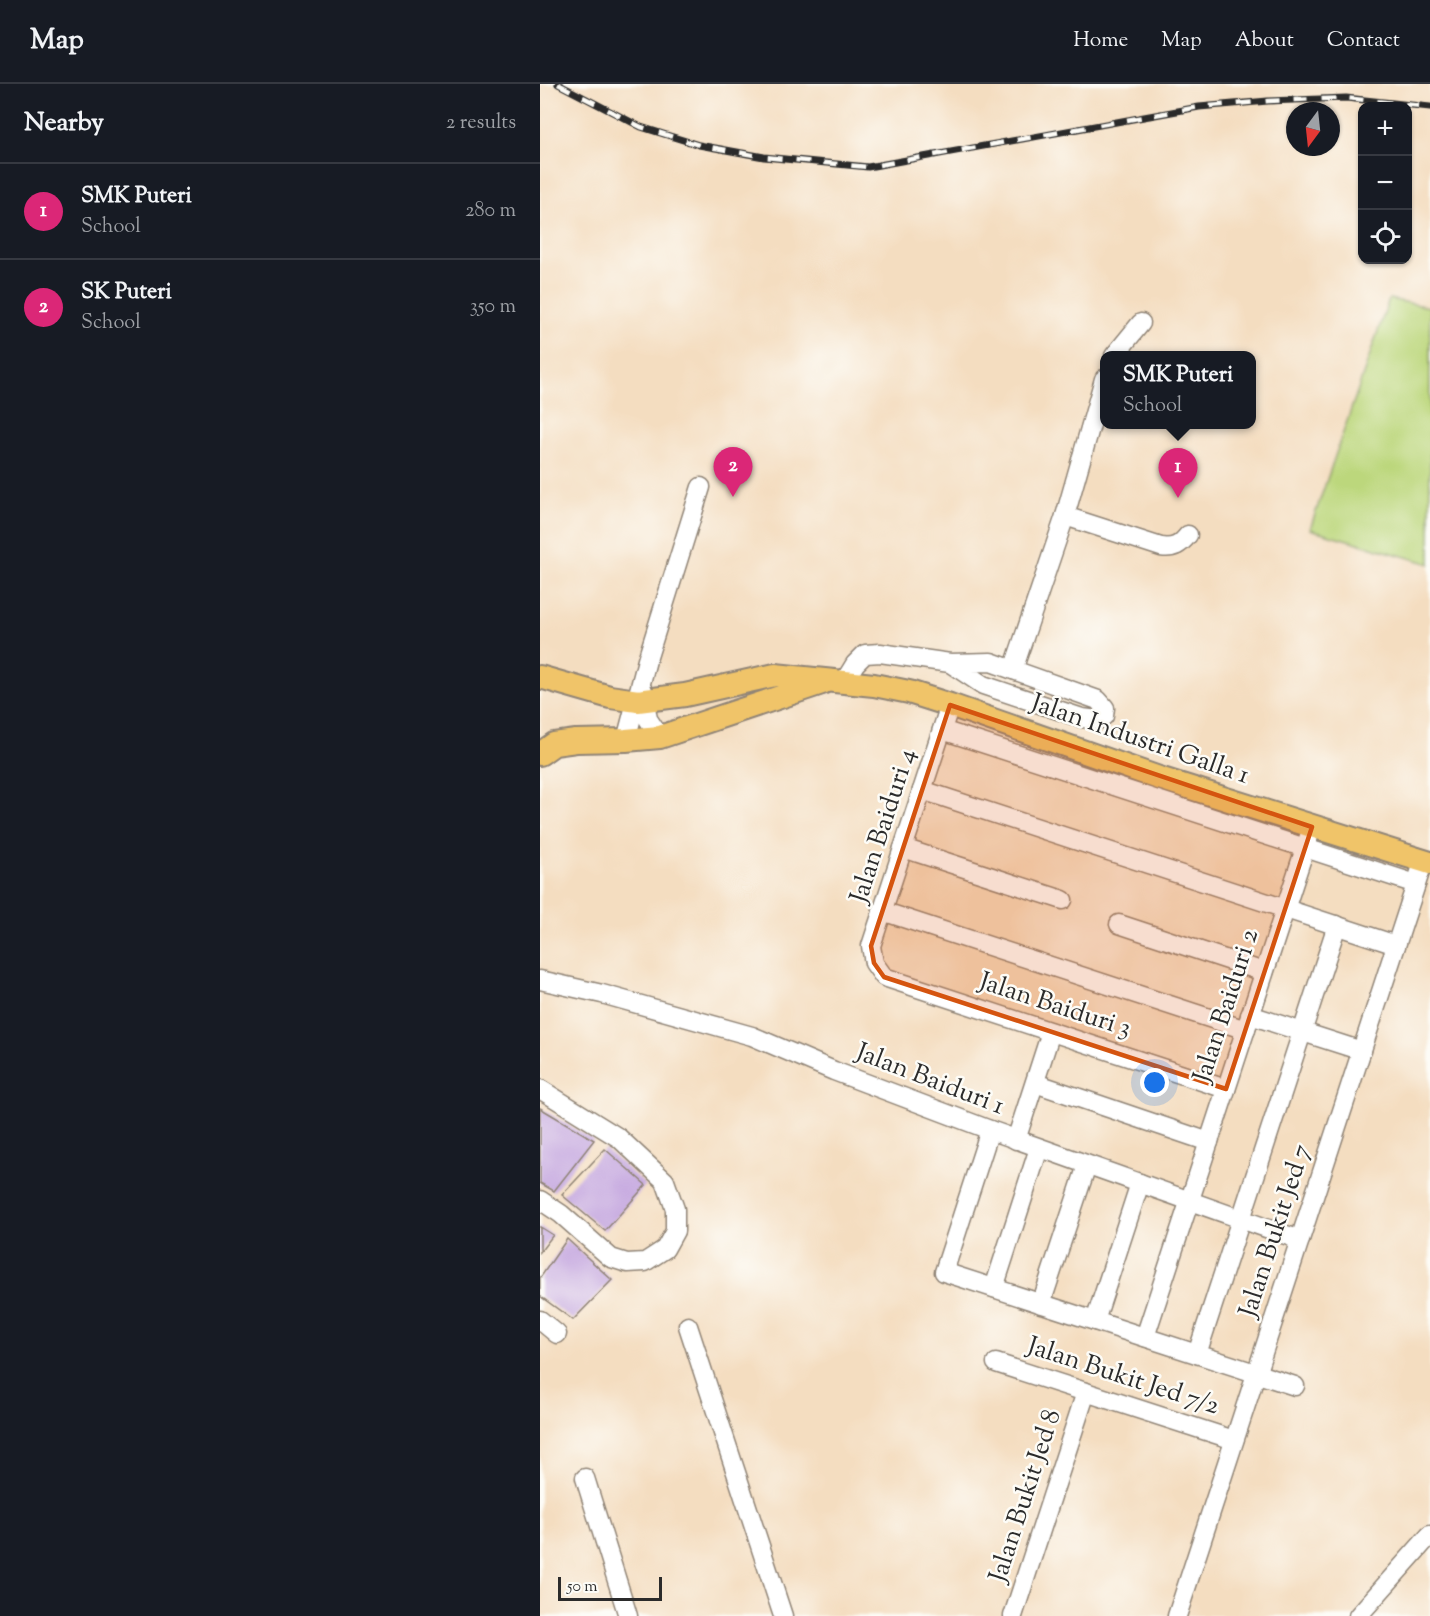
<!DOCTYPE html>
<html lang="en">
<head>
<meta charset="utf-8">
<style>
  :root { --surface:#171b24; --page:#20242c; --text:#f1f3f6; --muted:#9ea1a6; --line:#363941; --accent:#db2777 }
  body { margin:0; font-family:"Sorts Mill Goudy",serif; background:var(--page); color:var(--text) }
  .controls { position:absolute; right:18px; top:18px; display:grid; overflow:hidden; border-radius:12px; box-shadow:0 2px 4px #0004 }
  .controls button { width:54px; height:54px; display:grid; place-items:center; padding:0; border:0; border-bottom:2px solid var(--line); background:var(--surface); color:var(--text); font:30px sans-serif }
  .compass { position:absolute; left:746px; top:18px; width:54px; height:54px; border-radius:50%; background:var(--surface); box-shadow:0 2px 4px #0004; rotate:195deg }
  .scale { position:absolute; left:18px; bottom:15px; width:104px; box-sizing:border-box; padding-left:6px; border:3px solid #2b2b2b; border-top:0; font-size:16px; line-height:21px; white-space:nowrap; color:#2b2b2b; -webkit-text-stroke:4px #fdfcf7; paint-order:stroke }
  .you { position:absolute; left:615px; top:999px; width:21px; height:21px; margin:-15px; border:4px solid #fff; border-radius:50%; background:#1a73e8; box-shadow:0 0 0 9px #1a73e833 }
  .badge { display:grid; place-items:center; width:39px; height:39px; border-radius:50%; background:var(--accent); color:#fff; font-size:20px; font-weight:700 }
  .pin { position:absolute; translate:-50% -50px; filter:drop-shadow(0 2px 3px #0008) }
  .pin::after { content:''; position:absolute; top:32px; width:21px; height:18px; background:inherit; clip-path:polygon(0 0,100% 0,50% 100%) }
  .popup { position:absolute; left:560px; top:267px; width:156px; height:78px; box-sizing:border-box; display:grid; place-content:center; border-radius:12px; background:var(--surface); filter:drop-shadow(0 2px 4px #0005); font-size:20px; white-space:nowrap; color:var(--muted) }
  .popup b { font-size:22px; color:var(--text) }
  .popup::after { content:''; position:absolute; left:50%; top:100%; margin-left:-12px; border:12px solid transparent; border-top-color:var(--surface) }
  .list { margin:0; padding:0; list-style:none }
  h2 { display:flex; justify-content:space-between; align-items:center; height:78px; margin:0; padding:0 24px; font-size:26px }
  h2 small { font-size:20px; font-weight:400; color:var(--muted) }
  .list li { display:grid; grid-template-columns:39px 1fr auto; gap:18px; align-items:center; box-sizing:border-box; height:96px; padding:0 24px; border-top:2px solid var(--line) }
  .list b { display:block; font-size:22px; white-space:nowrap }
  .list p { margin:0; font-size:20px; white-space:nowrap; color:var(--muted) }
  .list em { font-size:20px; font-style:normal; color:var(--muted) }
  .icon { flex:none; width:33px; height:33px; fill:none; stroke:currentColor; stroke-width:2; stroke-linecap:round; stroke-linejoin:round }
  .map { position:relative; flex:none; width:890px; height:1532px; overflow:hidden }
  header { display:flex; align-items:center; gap:36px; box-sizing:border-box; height:84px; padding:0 30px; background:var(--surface); border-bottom:2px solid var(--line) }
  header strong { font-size:28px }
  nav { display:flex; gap:33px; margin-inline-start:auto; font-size:21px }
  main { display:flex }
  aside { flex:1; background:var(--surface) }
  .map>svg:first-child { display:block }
</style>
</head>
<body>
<header>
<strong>Map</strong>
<nav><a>Home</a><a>Map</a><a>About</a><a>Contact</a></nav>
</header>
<main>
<aside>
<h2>Nearby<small>2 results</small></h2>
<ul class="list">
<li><span class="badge">1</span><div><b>SMK Puteri</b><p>School</p></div><em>280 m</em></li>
<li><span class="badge">2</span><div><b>SK Puteri</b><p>School</p></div><em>350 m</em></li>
</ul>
</aside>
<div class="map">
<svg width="890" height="1532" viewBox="0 0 890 1532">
  <rect width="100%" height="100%" fill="#fdfcf7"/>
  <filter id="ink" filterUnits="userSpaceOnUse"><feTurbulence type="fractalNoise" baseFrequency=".0167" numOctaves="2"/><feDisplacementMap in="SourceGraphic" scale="12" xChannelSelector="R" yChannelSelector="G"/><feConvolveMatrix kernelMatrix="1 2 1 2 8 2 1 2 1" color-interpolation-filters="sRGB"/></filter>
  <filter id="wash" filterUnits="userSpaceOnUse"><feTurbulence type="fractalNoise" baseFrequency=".008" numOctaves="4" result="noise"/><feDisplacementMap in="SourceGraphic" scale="24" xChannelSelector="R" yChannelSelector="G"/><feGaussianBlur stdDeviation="1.35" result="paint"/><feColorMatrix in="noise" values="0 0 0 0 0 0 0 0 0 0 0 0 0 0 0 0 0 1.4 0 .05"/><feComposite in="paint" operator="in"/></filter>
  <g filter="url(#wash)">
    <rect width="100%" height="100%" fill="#f4ddc0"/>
    <path fill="#bcd77c" stroke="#748154" stroke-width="1.5" d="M849,215L890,223V480L770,445Z"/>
    <g id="blocks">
      <g fill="#c1a2de">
        <path d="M0,1024L54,1056L14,1107L0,1099Z"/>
        <path d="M65,1065L106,1101L65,1147L22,1111Z"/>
        <path d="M0,1143L13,1151L0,1168Z"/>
        <path d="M27,1155L72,1196L33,1236L0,1212V1194Z"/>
      </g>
    </g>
  </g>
  <g filter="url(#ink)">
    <use href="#blocks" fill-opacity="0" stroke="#908476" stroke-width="1.5"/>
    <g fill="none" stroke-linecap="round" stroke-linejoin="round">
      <defs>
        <g id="minor">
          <path d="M574,272L601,239"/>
          <path d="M525,432L621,463C634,465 640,461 648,451"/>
          <path d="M473,586L525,432L564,295"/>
          <path d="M304,598L315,580L325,570L340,569L410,579L451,578L558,616L565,624L564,632L558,636L542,634L443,601L410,579"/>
          <path d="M103,606L108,635L120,653"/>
          <path d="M410,621L331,862L334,879L344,893L686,1005"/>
          <path d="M402,646L876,800"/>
          <path d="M86,656L107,576L161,403"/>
          <path d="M382,706L856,861"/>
          <path d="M363,764L523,816"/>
          <path d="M342,827L706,946"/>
          <path d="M579,840L724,888"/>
          <path d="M0,896L62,910L212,952L294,987L450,1046L760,1156"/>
          <path d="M710,931L822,967"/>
          <path d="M495,999L669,1058"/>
          <path d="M0,1005L79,1054L125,1097L135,1125V1147L125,1165L105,1178L87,1179L71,1174L21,1130L0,1116"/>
          <path d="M450,1046L404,1188L755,1302"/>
          <path d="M476,1056L511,948"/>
          <path d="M454,1204L499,1064"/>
          <path d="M501,1220L547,1081"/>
          <path d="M0,1236L17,1250"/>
          <path d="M555,1237L600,1099"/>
          <path d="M148,1242L243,1532"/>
          <path d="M605,1253L772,743"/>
          <path d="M657,1270L797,841"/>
          <path d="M456,1279L694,1356"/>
          <path d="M45,1394L88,1532"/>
          <path d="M473,1532L546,1308"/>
          <path d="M637,1532L883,779"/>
          <path d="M818,1532L890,1451"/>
        </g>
        <g id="major">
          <path d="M0,593L70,613L98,617L145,611L235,591L334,601L369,608L410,621L619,694L890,779"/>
          <path d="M0,670L14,660L36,657L86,656L120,653L282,599"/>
        </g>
      </defs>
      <use href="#minor" stroke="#908476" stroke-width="21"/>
      <use href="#major" stroke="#908476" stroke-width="26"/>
      <use href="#minor" stroke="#fff" stroke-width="18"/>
      <use href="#major" stroke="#f0c469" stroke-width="22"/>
      <defs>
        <path id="rail" d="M18,0L101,43L159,61L224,73L328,83L659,23L728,17L806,14L890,23"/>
      </defs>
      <use href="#rail" stroke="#2b2b2b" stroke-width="7"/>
      <use href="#rail" stroke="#fdfcf7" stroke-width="4.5" stroke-dasharray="14" stroke-linecap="butt"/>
    </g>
  </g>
  <path fill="#d5540f" fill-opacity="0.2" stroke="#d5540f" stroke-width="4.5" stroke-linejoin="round" d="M410,621L772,743L686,1005L344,893L334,879L331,862Z"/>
  <g text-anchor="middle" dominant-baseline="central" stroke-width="5" stroke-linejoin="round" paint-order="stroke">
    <g font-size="26" fill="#2b2b2b" stroke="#fdfcf7">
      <text transform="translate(600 656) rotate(19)">Jalan Industri Galla 1</text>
      <text transform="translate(344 742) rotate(-72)">Jalan Baiduri 4</text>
      <text transform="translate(515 922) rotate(18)">Jalan Baiduri 3</text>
      <text transform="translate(687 922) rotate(-72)">Jalan Baiduri 2</text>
      <text transform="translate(390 996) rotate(21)">Jalan Baiduri 1</text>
      <text transform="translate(736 1147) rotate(-72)">Jalan Bukit Jed 7</text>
      <text transform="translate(583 1293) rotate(18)">Jalan Bukit Jed 7/2</text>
      <text transform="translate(486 1412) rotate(-72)">Jalan Bukit Jed 8</text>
    </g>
  </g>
</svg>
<div class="controls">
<button>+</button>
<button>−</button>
<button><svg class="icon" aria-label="locate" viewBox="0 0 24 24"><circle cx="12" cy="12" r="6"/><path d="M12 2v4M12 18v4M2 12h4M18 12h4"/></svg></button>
</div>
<svg class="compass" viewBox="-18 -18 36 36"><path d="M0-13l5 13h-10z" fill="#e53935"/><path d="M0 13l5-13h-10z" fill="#9ea1a6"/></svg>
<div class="scale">50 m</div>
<div class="you"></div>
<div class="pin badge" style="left:638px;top:414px">1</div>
<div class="popup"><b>SMK Puteri</b>School</div>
<div class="pin badge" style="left:193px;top:413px">2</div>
</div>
</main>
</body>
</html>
